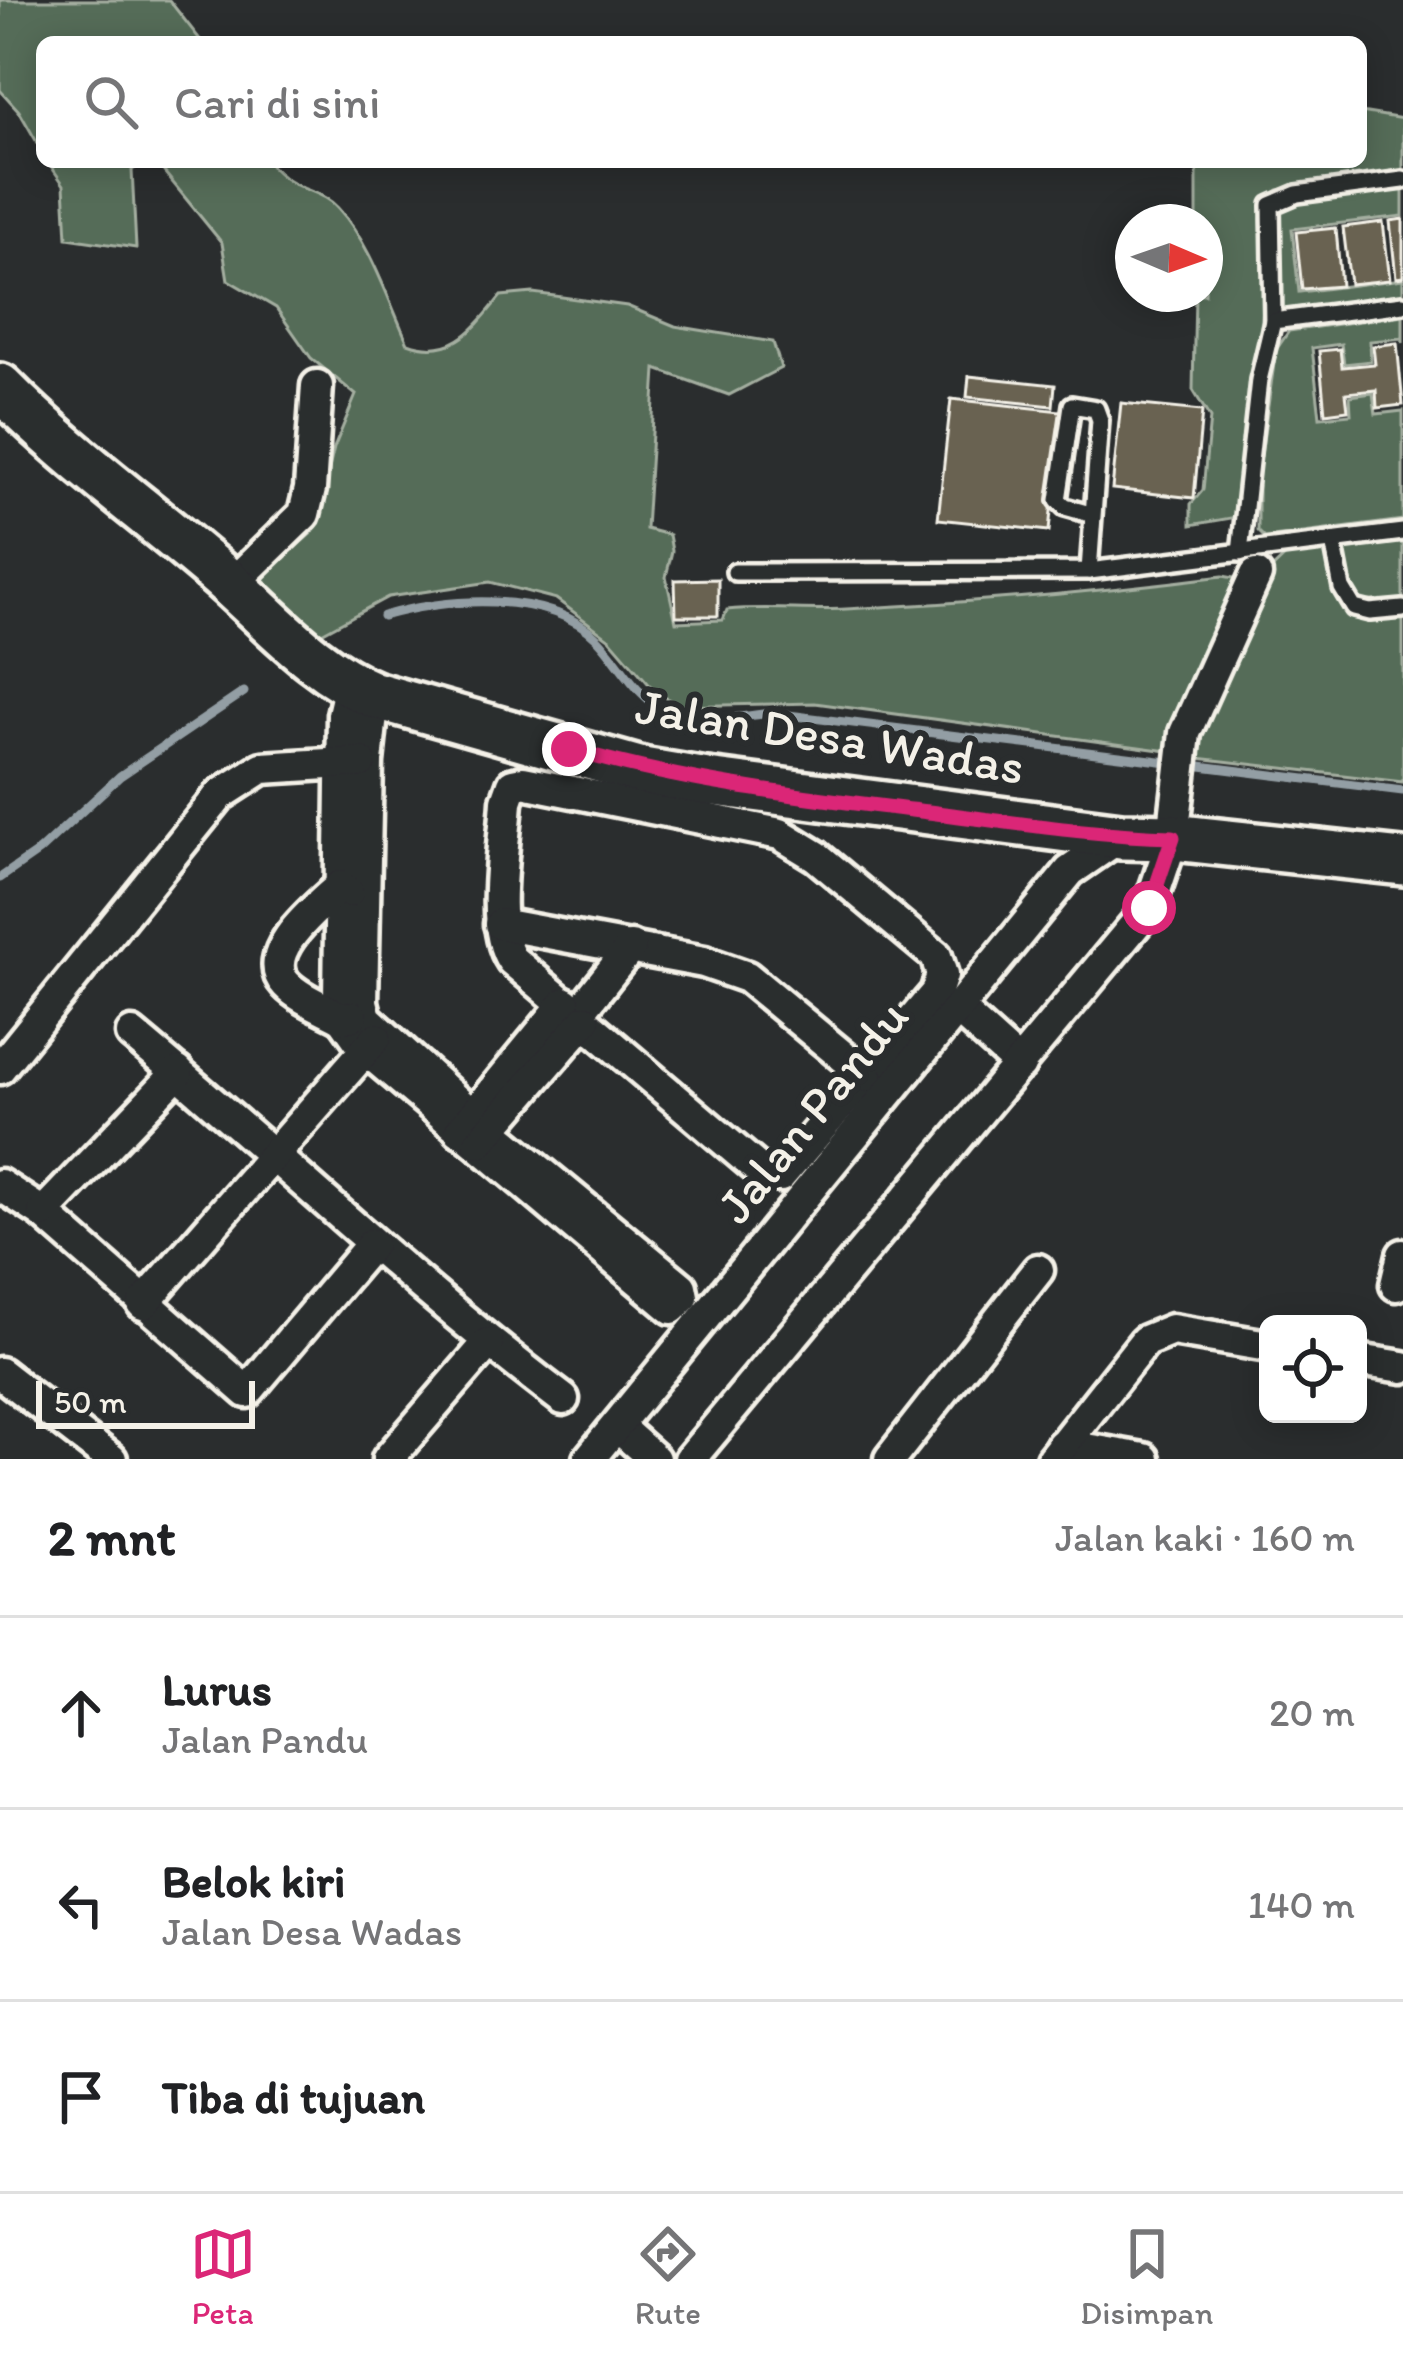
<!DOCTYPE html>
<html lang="id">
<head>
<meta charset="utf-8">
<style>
  :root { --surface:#fff; --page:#f6f6f6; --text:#202124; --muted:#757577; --line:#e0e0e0; --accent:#db2777 }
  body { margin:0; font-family:Itim,sans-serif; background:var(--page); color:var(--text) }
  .controls { position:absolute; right:36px; bottom:36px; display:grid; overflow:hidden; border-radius:18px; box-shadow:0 6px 30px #0003 }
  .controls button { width:108px; height:108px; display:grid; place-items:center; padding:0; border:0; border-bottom:3px solid var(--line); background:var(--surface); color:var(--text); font:60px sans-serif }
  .compass { position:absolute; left:1115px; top:204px; width:108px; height:108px; border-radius:50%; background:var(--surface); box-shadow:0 6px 30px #0003; rotate:92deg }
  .scale { position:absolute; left:36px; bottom:30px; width:219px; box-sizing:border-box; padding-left:12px; border:6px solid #f4f1e8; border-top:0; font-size:33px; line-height:42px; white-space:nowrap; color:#f4f1e8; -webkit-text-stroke:9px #2a2d2e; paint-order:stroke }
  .stop { position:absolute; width:36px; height:36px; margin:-27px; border:9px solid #db2777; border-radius:50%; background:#fff }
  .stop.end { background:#db2777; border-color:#fff; box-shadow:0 3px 12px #0008 }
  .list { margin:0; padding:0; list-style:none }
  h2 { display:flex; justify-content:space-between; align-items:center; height:156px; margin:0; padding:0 48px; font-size:51px }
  h2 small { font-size:39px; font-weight:400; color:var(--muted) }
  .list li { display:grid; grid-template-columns:78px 1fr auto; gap:36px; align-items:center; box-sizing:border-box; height:192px; padding:0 48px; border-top:3px solid var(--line) }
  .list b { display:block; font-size:45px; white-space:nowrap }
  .list p { margin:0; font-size:39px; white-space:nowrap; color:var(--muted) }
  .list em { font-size:39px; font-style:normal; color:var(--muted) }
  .icon { flex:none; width:66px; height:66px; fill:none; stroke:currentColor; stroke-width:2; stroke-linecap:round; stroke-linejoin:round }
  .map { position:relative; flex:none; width:1403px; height:1459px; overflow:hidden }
  .search { position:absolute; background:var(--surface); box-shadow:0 6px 30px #0003; left:36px; right:36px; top:36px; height:132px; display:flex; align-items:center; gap:30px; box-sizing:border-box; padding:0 42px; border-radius:18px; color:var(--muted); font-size:45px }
  .sheet { height:732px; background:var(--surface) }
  nav { display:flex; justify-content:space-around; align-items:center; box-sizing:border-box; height:168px; border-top:3px solid var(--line); background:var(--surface); font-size:33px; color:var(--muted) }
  nav a { display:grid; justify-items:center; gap:6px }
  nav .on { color:var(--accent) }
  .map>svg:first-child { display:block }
</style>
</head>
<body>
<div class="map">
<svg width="1403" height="1459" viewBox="0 0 1403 1459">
  <rect width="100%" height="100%" fill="#2a2d2e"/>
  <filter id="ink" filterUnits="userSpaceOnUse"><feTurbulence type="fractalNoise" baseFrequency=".00833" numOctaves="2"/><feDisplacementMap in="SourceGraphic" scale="24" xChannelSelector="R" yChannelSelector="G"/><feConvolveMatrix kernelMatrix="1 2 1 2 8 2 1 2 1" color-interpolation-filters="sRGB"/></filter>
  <g filter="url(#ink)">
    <g fill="#546c58" stroke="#a4aea0" stroke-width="3">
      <path d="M0,0H169L202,42H42V151L19,111L0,90Z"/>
      <path d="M1361,112L1403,119V171L1278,190L1266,200L1261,219L1264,302L1237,517L1191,525V504L1203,490L1210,418L1193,390L1195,294H1205V222H1197V162H1361Z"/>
      <path d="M48,162H146L132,170L136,248L67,238L64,185Z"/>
      <path d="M156,162H268C292,193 321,188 338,208C371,244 388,300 408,343C454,360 476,326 501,296L533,293L627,306L675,326L773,342L781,368L729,395L656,369L646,529L669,535L672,551L666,577L676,622L723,620L727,610C767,606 806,611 846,609C973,603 1098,592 1223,576L1239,579L1168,751L815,703L679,706L654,690L610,639L556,599L490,582L388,597L316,636L255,583L314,531L334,448L356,395L311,358L276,308L228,280L222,243Z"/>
      <path d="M1403,186V216L1292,229L1299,292L1403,279V300L1277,316L1275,209L1282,204Z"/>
      <path d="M1403,315V343L1402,338L1370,341L1371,361L1344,364L1341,344L1312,348L1320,417L1351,414L1350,396L1373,393L1376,414L1403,411V520L1265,538L1258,531V476L1276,350L1289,331Z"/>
      <path d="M1403,537V605H1354L1336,544Z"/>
      <path d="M1327,550L1338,594L1346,609L1403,615V782L1189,757L1269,572L1289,553Z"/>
    </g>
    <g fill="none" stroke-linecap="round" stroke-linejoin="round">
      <g stroke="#939ea4" stroke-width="9">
        <path d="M383,616C444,598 548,589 598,639C621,663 637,699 669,712C701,726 739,716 772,713L1403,791"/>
        <path d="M0,878L39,851L120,776L244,692"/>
      </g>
    </g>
    <g fill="#696251" stroke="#f4f1e8" stroke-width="3">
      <path d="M1403,219V277L1396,278L1390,221Z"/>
      <path d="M1383,222L1390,280L1350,284L1343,227Z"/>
      <path d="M1336,228L1341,286L1302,289L1296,232Z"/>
      <path d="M1397,343L1403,405L1377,408L1376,390L1346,393L1348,410L1325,413L1319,351L1340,349L1342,367L1375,364L1373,346Z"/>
      <path d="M969,376L1055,385L1053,406L967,397Z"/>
      <path d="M951,399L1061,411L1049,531L938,519Z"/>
      <path d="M1121,403L1202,411L1194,498L1112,489Z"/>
      <path d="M718,579V616H676L675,580Z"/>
    </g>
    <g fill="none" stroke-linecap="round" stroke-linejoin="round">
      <defs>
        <g id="lane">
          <path d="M1273,321L1271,205L1297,194L1403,180"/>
          <path d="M1333,541L1342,588L1354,608L1370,612L1403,609"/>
          <path d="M1240,553L1259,380L1273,321L1403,304"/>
          <path d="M1089,571L1100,420L1096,409L1072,405L1058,500L1065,507L1090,514"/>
          <path d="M735,572L1089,571L1403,532"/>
        </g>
        <g id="street">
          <path d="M231,585L304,514L310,489L317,386"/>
          <path d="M350,685L343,715L339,1000L343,1018L365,1049L672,1308L683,1297L681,1287L472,1115L366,1018L362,1002L367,762L374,695"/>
          <path d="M523,782L780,834L816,856L936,956L942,975L936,993L780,1176L763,1173L512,960C489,927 505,842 507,801L513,784Z"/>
          <path d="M348,892L340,886C320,905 257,953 286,984C300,999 325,1008 343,1018L352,1016"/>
          <path d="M500,924L704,962L747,977L868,1077"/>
          <path d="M958,1009L1020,1065"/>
          <path d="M578,1014L631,947"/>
          <path d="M132,1034C277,1154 412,1285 563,1399"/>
          <path d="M0,1068L220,795L262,768L361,762"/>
          <path d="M460,1131L565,1003"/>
          <path d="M479,1143L585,1020"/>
          <path d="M0,1185L43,1213L247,1392L372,1244"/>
          <path d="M43,1213L178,1072"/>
          <path d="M1396,1285L1403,1255"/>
          <path d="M143,1304L376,1038"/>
          <path d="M1358,1360L1403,1367"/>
          <path d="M0,1373L111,1459"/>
          <path d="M617,1426L654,1459"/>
          <path d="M1062,1445L1144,1459"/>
          <path d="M388,1459L488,1343"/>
          <path d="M589,1459L1070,871L1121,836"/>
          <path d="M690,1459L1149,908L1173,837L1185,733L1256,575"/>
          <path d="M890,1459L1038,1270"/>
          <path d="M1052,1459L1145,1341L1172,1330L1268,1346"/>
        </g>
        <path id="secondary" d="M0,387C71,459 154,517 230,584C275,624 317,672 374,695L642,771L707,782L1121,836L1173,837L1403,862"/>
      </defs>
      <use href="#lane" stroke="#f4f1e8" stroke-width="24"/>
      <use href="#street" stroke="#f4f1e8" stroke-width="39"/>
      <use href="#secondary" stroke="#f4f1e8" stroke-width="54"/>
      <use href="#lane" stroke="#2a2d2e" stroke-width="15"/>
      <use href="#street" stroke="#2a2d2e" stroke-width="30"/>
      <use href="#secondary" stroke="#2a2d2e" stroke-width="45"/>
    </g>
  </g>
  <g fill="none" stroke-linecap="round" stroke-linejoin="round" filter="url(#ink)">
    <path stroke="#db2777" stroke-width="15" d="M569,749C686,784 807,797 928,812C1010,822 1091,835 1173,837L1149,908"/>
  </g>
  <g text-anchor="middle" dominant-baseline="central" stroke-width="12" stroke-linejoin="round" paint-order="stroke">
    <g font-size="51" fill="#f4f1e8" stroke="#2a2d2e">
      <text transform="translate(830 736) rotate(9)">Jalan Desa Wadas</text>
      <text transform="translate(812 1111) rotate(-51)">Jalan Pandu</text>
    </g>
  </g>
</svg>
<div class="controls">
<button><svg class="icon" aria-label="locate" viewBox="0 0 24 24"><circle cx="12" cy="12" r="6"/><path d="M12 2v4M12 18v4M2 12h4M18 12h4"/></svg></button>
</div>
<svg class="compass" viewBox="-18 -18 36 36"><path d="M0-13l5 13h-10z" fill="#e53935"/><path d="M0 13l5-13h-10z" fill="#757577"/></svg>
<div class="scale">50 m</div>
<div class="stop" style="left:1149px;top:908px"></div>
<div class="stop end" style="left:569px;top:749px"></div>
<div class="search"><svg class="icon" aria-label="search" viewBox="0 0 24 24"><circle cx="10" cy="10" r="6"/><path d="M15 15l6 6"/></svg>Cari di sini</div>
</div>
<section class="sheet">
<h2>2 mnt<small>Jalan kaki · 160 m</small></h2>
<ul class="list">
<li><svg class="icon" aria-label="ahead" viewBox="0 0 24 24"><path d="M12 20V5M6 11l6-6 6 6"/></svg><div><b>Lurus</b><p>Jalan Pandu</p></div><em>20 m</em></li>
<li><svg class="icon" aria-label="left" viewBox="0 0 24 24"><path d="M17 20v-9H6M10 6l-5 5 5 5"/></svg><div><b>Belok kiri</b><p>Jalan Desa Wadas</p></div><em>140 m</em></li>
<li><svg class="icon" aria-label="arrive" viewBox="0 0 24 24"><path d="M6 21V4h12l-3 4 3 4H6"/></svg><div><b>Tiba di tujuan</b></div></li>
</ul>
</section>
<nav>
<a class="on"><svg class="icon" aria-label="map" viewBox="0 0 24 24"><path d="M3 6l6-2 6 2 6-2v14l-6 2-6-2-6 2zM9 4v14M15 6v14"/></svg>Peta</a>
<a><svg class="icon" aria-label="directions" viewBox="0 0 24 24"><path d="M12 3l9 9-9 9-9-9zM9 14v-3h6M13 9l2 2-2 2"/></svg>Rute</a>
<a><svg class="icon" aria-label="saved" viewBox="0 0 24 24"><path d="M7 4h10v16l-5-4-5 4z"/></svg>Disimpan</a>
</nav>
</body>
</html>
